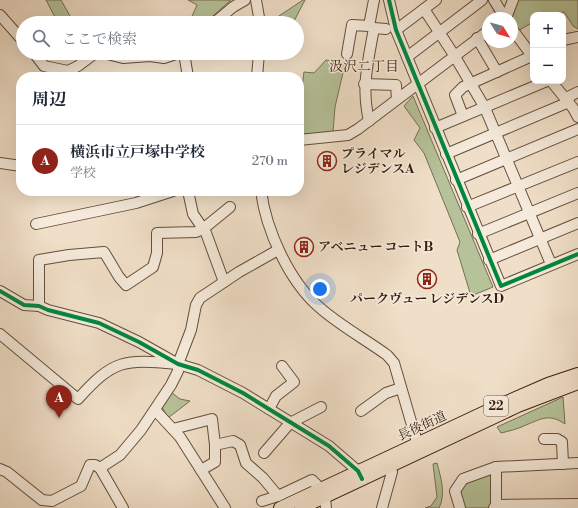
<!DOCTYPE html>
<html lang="ja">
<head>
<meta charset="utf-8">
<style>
  :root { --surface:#fff; --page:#f6f6f7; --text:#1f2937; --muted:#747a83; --line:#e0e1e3; --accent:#8f2418 }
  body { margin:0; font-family:"Libre Bodoni","Noto Serif JP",serif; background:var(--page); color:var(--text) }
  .controls { position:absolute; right:12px; top:12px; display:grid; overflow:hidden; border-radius:8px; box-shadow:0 4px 16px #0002 }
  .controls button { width:36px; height:36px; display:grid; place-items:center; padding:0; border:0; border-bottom:1px solid var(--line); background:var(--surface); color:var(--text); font:20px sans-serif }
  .compass { position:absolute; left:482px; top:12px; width:36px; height:36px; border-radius:50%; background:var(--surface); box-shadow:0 4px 16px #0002; rotate:127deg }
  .you { position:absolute; left:320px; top:289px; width:14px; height:14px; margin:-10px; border:3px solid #fff; border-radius:50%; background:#1a73e8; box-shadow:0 0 0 6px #1a73e833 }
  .badge { display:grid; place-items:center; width:26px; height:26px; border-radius:50%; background:var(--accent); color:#fff; font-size:13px; font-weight:700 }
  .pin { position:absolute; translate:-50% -33px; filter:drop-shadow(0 1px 2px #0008) }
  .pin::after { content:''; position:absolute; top:21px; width:14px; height:12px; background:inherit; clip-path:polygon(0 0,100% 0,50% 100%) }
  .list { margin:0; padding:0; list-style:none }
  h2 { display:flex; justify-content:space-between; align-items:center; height:52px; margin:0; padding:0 16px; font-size:17px }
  h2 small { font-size:13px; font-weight:400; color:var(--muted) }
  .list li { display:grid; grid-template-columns:26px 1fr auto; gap:12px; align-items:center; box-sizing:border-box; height:72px; padding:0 16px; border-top:1px solid var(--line) }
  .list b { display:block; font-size:15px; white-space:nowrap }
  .list p { margin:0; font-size:13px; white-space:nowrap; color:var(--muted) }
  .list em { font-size:13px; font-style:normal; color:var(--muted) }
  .icon { flex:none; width:22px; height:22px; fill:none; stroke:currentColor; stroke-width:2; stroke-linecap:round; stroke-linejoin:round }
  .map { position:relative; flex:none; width:578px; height:508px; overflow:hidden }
  .search { position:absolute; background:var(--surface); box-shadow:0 4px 16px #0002; left:16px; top:16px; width:288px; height:44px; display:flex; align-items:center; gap:10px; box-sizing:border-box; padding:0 14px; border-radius:22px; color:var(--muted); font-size:15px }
  .panel { position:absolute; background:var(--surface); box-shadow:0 4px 16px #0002; left:16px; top:72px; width:288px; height:124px; border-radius:16px }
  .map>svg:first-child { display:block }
</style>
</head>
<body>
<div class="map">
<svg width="578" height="508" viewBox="0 0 578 508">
  <rect width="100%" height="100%" fill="#f0dfc8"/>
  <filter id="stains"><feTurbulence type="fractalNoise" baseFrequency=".005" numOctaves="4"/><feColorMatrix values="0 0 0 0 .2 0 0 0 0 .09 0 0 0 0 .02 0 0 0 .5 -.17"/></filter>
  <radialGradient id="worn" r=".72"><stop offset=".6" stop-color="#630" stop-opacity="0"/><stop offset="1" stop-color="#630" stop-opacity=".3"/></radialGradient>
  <g fill="#b6c299" stroke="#767052">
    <path d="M46,0H61L74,23H58Z"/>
    <path d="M188,0H231L205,23H189L197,5Z"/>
    <path d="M303,0H305L293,23H265L270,22Z"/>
    <path d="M516,0H578V29L573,26L564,12L550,15H533V22L518,31L512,23V18H509Z"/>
    <path d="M326,60L345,64L335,107L333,132L299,137V110L304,72L314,73Z"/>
    <path d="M413,96L493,287L471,296L457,250L460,242L424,153L414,140L420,128L404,106Z"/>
    <path d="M171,392L180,399L190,401L168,418L162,407Z"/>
    <path d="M563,397L565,424C549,413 541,419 526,425C518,429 509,431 501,433L497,427Z"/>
    <path d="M437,463C441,478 446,494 439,508H425L431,506L437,497L433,464Z"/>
    <path d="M492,474V504L489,508H463L458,491L465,482Z"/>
  </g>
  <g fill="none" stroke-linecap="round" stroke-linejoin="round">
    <defs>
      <g id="minor">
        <path d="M256,0L260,23"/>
        <path d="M389,0L396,30L501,286L578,254"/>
        <path d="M494,0L505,18"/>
        <path d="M424,9L454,55L485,108L551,264"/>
        <path d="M0,15L23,41"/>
        <path d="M506,18L513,0"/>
        <path d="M214,23L233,7L245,0"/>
        <path d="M512,29L533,57"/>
        <path d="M396,30L436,0"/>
        <path d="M477,38L497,72"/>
        <path d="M563,40L578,37"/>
        <path d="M34,53L44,66L68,71L78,66L94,54L98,53"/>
        <path d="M103,53L123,58L150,56L164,58L179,53"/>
        <path d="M184,53L188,77"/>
        <path d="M347,54L352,25L369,26L374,0"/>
        <path d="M407,57L482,0"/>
        <path d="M257,77L259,53"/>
        <path d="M551,81L573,108L578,117"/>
        <path d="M364,84L396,85L397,99"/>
        <path d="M566,98L578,92"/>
        <path d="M463,116L455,95L463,87L532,56"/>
        <path d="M369,121C361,87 368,62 374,28L386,29"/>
        <path d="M435,128L547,81"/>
        <path d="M299,140L348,135L358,129L488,31"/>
        <path d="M446,154L569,102"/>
        <path d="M0,163L21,166"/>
        <path d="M456,180L578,129"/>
        <path d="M188,191L193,214L206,233L224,282"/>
        <path d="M261,191C266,230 289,281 319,307C339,325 365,339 387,355L394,363L419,449"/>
        <path d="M467,207L578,162"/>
        <path d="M36,224L136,203L173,191"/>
        <path d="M478,234L578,193"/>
        <path d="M489,260L578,223"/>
        <path d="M0,291L24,305L39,306L48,310L99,323L139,342L178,364L198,370L243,393L329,446L358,471L361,478"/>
        <path d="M39,306V260L69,255L104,252L119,277L126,285L153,267L157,253V233L196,232L203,229L230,207"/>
        <path d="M0,334L78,399C114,359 124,359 177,364"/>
        <path d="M269,409L276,396L294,382L282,366"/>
        <path d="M155,410L180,437L225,508"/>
        <path d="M361,411L386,393L401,388"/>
        <path d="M173,429L212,419L215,445V462L201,470"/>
        <path d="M544,439H557L562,442L563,464"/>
        <path d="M215,445L233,441L240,445L246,463L263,478L278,496L312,480L321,489"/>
        <path d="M264,453L290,423L321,407"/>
        <path d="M100,468L120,455L141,430L171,385L178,371V364L191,330L196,305L200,298L239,272L278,250"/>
        <path d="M0,469L7,472L42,500L52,501L81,486L90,465H95L100,468L123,508"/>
        <path d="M325,498L326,508"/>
        <path d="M262,501L278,496"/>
        <path d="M496,505V467L578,463"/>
        <path d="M382,508L392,472L390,467"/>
        <path d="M460,508L455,491L463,479L496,467"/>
        <path d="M494,508L496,505L578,504"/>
      </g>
      <g id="major">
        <path d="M280,508L502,404L548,384L578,374"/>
        <path d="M301,508L518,406L578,383"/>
      </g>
    </defs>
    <use href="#minor" stroke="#654e3b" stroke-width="12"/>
    <use href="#major" stroke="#371d0c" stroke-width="14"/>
    <use href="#minor" stroke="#f5eadb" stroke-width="10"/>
    <use href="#major" stroke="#f0dfc8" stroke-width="12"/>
    <defs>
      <g id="cycleway">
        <path d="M389,0L396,30L501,286L578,254"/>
        <path d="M0,291L24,305L39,306L48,310L99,323L139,342L178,364L198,370L243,393L329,446L358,471L362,479"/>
      </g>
    </defs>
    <use href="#cycleway" stroke="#f5eadb" stroke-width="6"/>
    <use href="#cycleway" stroke="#00873e" stroke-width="4"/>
  </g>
  <defs>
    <symbol id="building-ring" viewBox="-11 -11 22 22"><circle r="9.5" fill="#f5eadb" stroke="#8f2418" stroke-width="1.5"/><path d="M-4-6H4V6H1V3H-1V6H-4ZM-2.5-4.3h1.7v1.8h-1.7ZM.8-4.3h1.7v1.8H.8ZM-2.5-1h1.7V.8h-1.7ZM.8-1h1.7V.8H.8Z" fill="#8f2418"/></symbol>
  </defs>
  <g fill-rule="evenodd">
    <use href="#building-ring" x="316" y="150" width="22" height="22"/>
    <use href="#building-ring" x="293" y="236" width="22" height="22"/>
    <use href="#building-ring" x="416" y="268" width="22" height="22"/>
  </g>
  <g text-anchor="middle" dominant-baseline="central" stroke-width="3" stroke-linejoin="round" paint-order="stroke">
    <rect fill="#f5eadb" stroke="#705a4a" stroke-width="1" x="484" y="396" width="24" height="20" rx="3"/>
    <g font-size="12" font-weight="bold" fill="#371d0c">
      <text x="496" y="406">22</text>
    </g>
    <g font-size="13" font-weight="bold" fill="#371d0c" stroke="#f5eadb" text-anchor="start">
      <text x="341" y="154">プライマル<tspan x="341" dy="15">レジデンスA</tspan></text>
      <text x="318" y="247">アベニュー コートB</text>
      <text x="427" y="299" text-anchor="middle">パークヴュー レジデンスD</text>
    </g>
    <g font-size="13" fill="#371d0c" stroke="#f5eadb">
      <text transform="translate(422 426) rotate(-25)">長後街道</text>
    </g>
    <g font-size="14" fill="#371d0c" stroke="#f5eadb">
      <text x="364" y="67">汲沢二丁目</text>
    </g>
  </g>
  <rect width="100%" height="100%" filter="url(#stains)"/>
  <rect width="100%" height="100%" fill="url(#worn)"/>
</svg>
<div class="controls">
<button>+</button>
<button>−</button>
</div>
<svg class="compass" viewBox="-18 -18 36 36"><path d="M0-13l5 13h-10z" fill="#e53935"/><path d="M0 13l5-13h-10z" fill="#747a83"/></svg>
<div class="you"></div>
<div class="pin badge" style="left:59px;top:418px">A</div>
<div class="search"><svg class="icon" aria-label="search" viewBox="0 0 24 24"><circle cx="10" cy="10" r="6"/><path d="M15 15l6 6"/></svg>ここで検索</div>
<section class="panel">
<h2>周辺<small></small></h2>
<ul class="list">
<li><span class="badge">A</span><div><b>横浜市立戸塚中学校</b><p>学校</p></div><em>270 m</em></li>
</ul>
</section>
</div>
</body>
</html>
